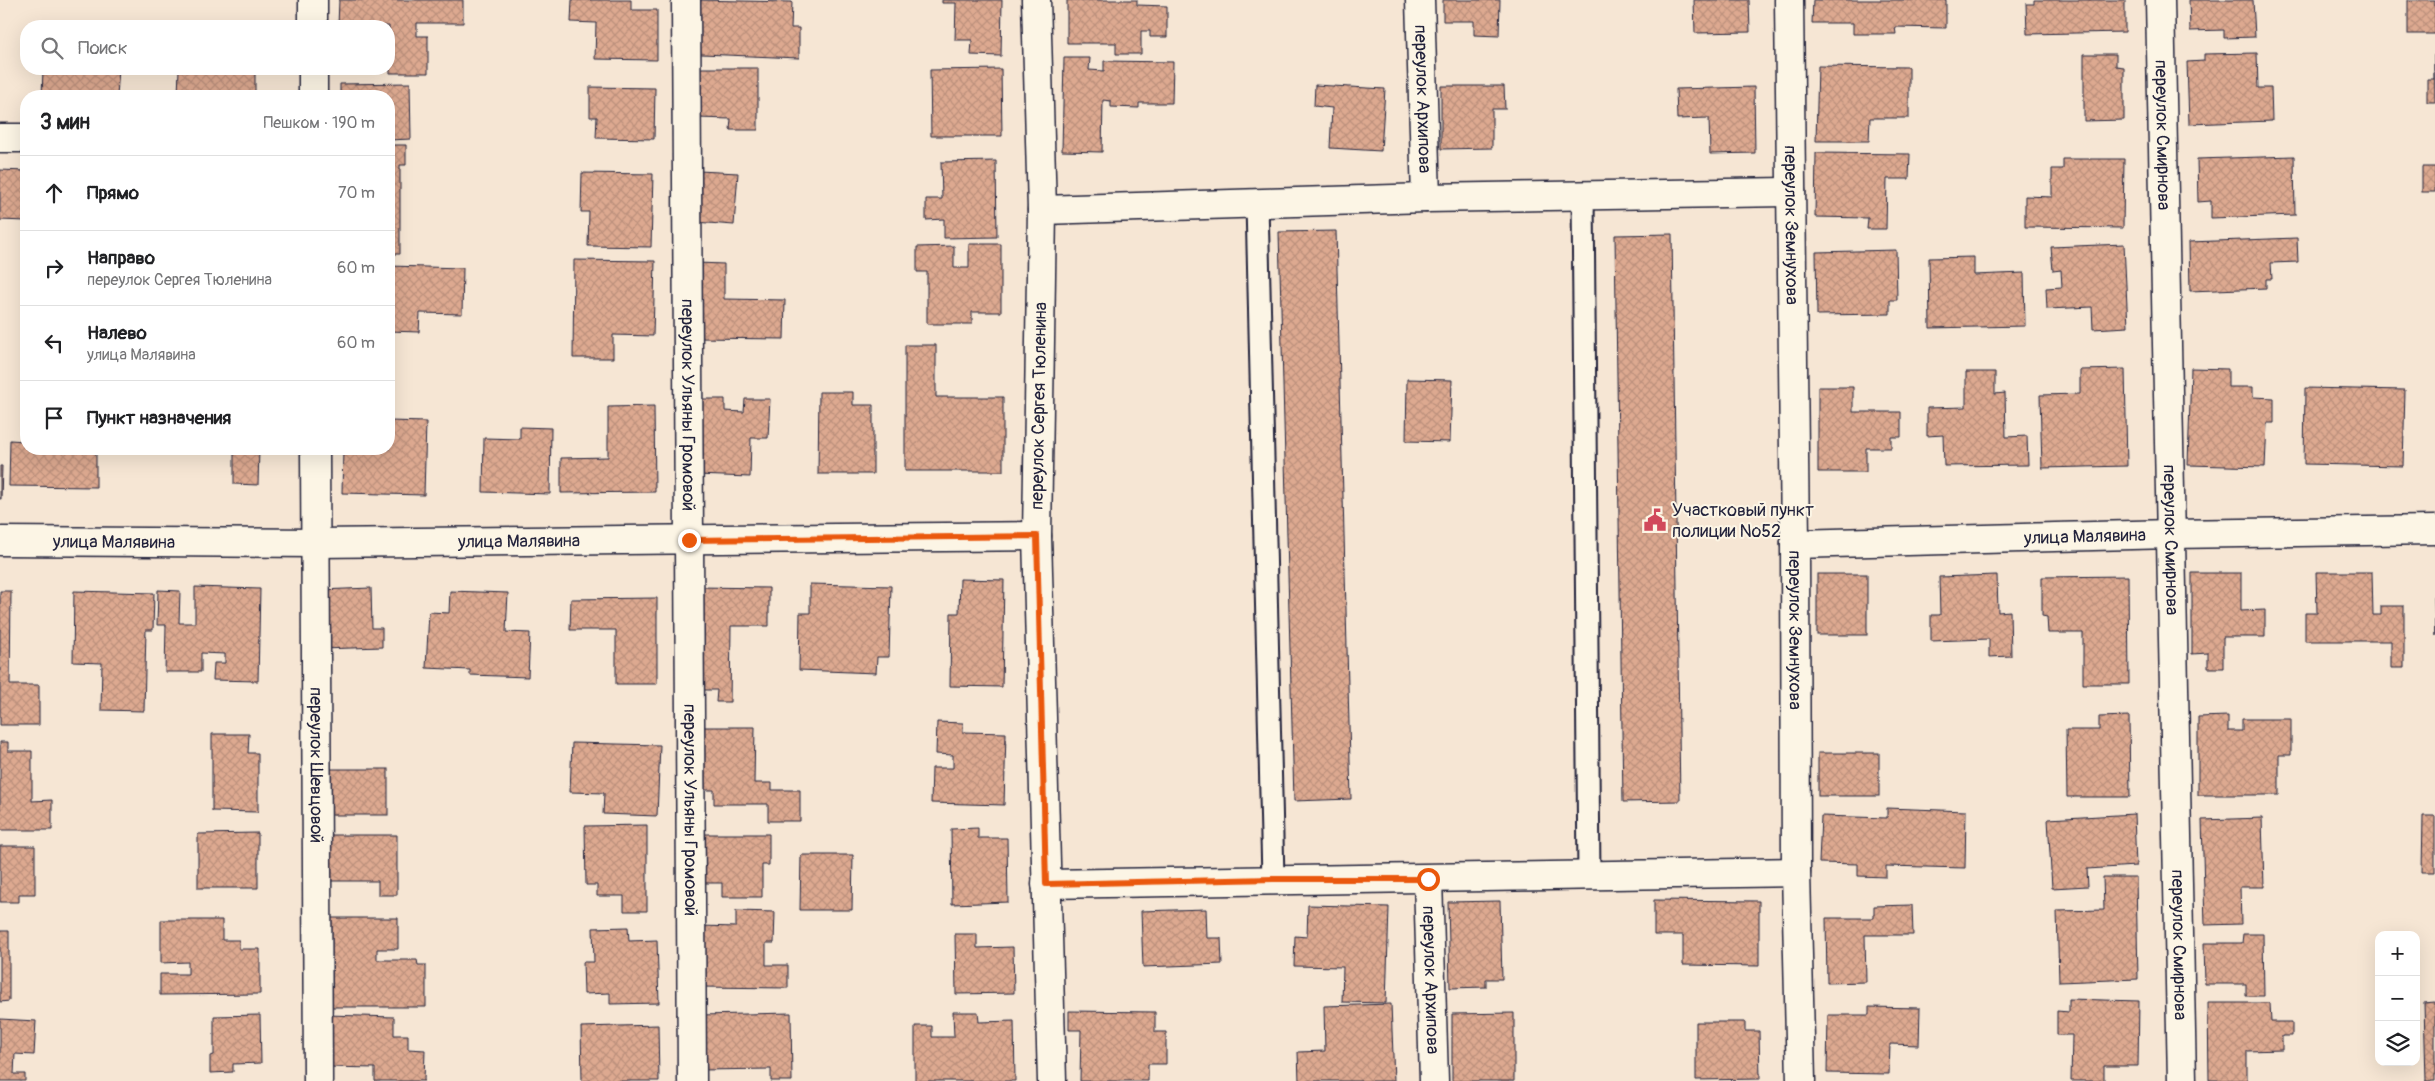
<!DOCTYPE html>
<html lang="ru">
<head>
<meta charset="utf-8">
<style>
  :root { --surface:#fff; --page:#f6f6f6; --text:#202124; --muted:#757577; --line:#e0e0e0 }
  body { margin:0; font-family:Pangolin,sans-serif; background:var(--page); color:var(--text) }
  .controls { position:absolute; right:15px; bottom:15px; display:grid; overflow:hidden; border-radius:10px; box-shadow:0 5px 20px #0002 }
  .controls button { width:45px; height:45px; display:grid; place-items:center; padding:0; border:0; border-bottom:1px solid var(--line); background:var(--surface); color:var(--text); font:25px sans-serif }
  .stop { position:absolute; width:15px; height:15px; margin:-11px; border:4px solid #ea580c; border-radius:50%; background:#fff }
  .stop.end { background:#ea580c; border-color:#fff; box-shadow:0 1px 5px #0008 }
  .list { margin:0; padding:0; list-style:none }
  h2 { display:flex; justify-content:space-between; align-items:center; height:65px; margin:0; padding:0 20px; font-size:21px }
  h2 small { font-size:16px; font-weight:400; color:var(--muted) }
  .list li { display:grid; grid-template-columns:32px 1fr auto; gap:15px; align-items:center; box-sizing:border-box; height:75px; padding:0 20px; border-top:1px solid var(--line) }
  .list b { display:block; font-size:19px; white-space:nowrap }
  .list p { margin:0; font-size:16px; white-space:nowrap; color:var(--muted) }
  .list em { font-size:16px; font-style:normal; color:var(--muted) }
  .icon { flex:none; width:28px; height:28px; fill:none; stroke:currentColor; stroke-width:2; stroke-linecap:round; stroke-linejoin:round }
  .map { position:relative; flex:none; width:2435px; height:1081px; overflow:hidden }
  .search { position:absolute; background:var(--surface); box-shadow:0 5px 20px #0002; left:20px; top:20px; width:375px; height:55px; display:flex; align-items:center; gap:12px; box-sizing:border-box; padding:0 18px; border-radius:20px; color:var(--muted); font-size:19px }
  .panel { position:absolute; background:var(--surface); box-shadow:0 5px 20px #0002; left:20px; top:90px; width:375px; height:365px; border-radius:20px }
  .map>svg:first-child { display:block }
</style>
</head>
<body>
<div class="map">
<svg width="2435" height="1081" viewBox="0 0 2435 1081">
  <defs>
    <pattern id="building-cross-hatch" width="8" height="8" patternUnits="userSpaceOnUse" patternTransform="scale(1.25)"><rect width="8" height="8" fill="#dda990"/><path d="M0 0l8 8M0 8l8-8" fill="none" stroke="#bd917d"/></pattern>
  </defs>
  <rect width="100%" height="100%" fill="#f6e6d4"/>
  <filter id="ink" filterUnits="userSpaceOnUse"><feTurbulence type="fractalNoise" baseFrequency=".02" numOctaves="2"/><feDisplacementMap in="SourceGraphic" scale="10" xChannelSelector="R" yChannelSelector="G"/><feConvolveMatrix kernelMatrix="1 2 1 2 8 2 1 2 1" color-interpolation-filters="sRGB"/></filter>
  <g filter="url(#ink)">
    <g fill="url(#building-cross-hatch)" stroke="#22223b">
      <path d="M339,0H463V23H417V36H428V73H390L389,26H338Z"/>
      <path d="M572,0H631V10H657V60L595,59L596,23L571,22Z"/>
      <path d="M693,0L792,2L791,28H799V58L677,53Z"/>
      <path d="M942,0H1002L1001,56L971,55L972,40H955L956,3H942Z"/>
      <path d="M1067,0H1137V5L1167,6V37H1150V31H1141V54H1116V43H1067Z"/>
      <path d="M1443,0H1500L1499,36L1474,35V21H1443Z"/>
      <path d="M1694,0H1749L1750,32L1695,33Z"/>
      <path d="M1813,0H1946V28L1895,27L1896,34H1853V23H1812Z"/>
      <path d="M2034,0H2125V32L2027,34L2026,4H2034Z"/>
      <path d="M2189,0H2253L2255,37L2224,38V30L2190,31Z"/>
      <rect x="2408" y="0" width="27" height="34"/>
      <path d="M2257,53L2258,88H2271L2272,121L2189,124L2187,62L2204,61V54Z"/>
      <path d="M2084,54H2116V66L2124,67V120L2084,121Z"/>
      <path d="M2434,55L2435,102H2427V79H2434Z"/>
      <path d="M1064,58H1090L1089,70L1104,71V61L1173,62L1172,103H1139V108L1111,107V101L1103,100L1102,152L1062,151Z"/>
      <path d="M1818,66L1909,67V118H1870L1869,141H1816Z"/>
      <path d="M697,68H758V130H730L731,119L697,118Z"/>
      <path d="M43,69H119L117,96H42Z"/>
      <path d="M179,69H255V96H178Z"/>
      <path d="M1001,69L1002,136H931L930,70Z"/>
      <path d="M410,83L411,139L389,140V96H340V84Z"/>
      <path d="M1315,85L1385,89L1381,151L1330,148L1332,108L1314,106Z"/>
      <path d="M1441,86H1504L1505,109H1492V148L1441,149Z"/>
      <path d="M590,87L655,88L654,139L596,138L597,117H590Z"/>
      <path d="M1754,87L1755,153L1710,154L1709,118L1677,119L1676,89Z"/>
      <path d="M389,145H406V165H400V254H389Z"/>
      <path d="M1816,153L1910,154L1909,179H1887L1886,229H1867L1868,218L1815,217Z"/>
      <path d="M2294,156L2295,215L2211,218V201L2198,202L2197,159Z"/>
      <path d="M2063,159H2124L2123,228L2025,227V196L2052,197V169H2063Z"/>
      <path d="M996,161L997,237L944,238V219L926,220V199H942L941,162Z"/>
      <rect x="2422" y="167" width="13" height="25"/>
      <path d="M0,170L26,171V221L0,220Z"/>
      <path d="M699,171L738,173L734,225L695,222Z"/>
      <path d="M582,173L653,174L651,247L588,246L589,212H581Z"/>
      <path d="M1336,231L1351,799L1294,801L1279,232Z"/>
      <path d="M1672,234L1680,801L1623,802L1615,235Z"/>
      <path d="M2297,238L2298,262L2271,263L2272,279H2266V288L2190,291L2189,242Z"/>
      <path d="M969,244H1001V312H972V324H927V272H917V247L954,246V268H969Z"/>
      <path d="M2124,244L2128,327L2093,329L2092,307L2047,309L2046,288L2062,287L2061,270L2053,271L2051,247Z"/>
      <path d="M1896,250L1897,300H1890V314L1817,315L1816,252Z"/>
      <path d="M1974,257V275L2024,273L2025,326L1930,328L1929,258Z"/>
      <path d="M574,260L655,261L653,336L613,335V358H573Z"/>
      <path d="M697,263L724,264V299L785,300L784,339L696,338Z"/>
      <path d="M389,266L463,268L462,314L420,313L419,332L389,331Z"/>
      <path d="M905,345H936V397H1003V471H905Z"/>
      <path d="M2191,368L2228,369V387H2253V397L2274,398V423H2267L2265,467L2188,465Z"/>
      <path d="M2125,369L2127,466L2042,468L2040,395L2080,394V370Z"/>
      <path d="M1966,372H1995V394L2005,393L2006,437L2027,436L2028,465L1944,466L1943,435L1927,436V408L1966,407Z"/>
      <path d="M1407,379L1452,380L1450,442L1406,441Z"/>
      <path d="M1818,387H1853V412H1901V437H1891V448H1866V472H1818Z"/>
      <path d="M2305,388L2405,390L2403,466L2304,464Z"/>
      <path d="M819,392H853V405H873V474H818Z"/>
      <path d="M698,399H725V411L744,412L745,399H770L768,438H751L750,477L696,475Z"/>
      <path d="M654,406L655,492L561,493V458L608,457V407Z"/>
      <path d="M389,421L426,422L424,495L342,493L343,449H389Z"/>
      <path d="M520,427L551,428L550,494L483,492L484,438L520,439Z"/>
      <path d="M10,440L26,441V449H78V452H96V487L9,486Z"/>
      <path d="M234,449H259L258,485L234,484Z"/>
      <path d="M0,466H2L1,499H0Z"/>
      <path d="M2316,572H2372L2373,615H2381V606H2404V668H2391V641H2305V613H2317Z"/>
      <path d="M2192,573H2241V611L2265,610V637H2223V668H2208V653L2192,654Z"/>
      <rect x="1817" y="574" width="50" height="61"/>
      <path d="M1997,575L1998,612L2010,611L2011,656L1989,657V639L1931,641V615H1940L1939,577Z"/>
      <path d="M2128,576L2129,684H2083V633H2048L2047,617L2042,616V577Z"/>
      <path d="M960,579L1004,580L1002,687L950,686L951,613H959Z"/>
      <path d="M810,584L891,586L889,657H877L876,673L799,670L800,613H810Z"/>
      <path d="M195,587L260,589L258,681L213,680L214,663H225V654L201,653V672H165L166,625H157L158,590L180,591L179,623H195Z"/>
      <path d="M698,587L769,588V626H731L730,702H716L717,690H698Z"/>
      <path d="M371,588L372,628H382V647L321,649L320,590Z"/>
      <path d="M0,591H11L10,685H39V725H0Z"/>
      <path d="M74,591L154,593L153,630H146L144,711L101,710L102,663L73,662Z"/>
      <path d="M450,591L508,593L506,632L530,633L528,677L470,675V670L426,668L429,612L449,613Z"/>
      <path d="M2434,597H2435V636Z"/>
      <path d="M657,598V684H616V630H570L571,599Z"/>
      <path d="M2129,716L2130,797H2067L2066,730H2099V717Z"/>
      <path d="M2228,716V731H2242V719H2291V755H2279V795H2198V717Z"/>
      <path d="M937,722L963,723V732L1006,733L1004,805L931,803L932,768H953V755L936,754Z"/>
      <path d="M699,727H755L754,783H772V790H800V821H768V804H714V790H699Z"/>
      <path d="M212,734H249L248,753H258V812L212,811Z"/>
      <path d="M0,742H8V751H32V801L52,800V830H0Z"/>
      <path d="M572,743L660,745L657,816L603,814L604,793L570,792Z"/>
      <rect x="1818" y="753" width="61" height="43"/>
      <rect x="327" y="769" width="61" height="46"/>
      <path d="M1887,808L1966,811L1965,868L1886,866V877L1858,876V864L1819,863L1821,816L1887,818Z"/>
      <path d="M2134,814L2136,866L2087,869L2088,886L2052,888L2048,819Z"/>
      <path d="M2423,816H2435V872H2422Z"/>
      <path d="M2262,818L2264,887H2240L2241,924L2205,925L2202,820Z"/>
      <path d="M647,825V911H624V896H597V885H586L585,826Z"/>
      <path d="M978,828V838H1007L1008,902L952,904L951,829Z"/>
      <path d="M258,833V888H198V834Z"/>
      <path d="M699,834H769V865H762V897H722V883H699Z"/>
      <path d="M329,835H397V895H378V881H329Z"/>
      <path d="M0,846H35V894H19V902H0Z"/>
      <path d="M801,855H853L852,910H800Z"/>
      <path d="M2103,877H2136L2138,979L2059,982L2057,911L2104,910Z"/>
      <path d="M1654,900L1759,901V966L1683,965V935H1654Z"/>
      <path d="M1500,901L1502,979H1486V987L1450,988L1448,902Z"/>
      <path d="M1308,905L1389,907L1386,1003L1342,1002L1343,967L1294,966L1295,936L1307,937Z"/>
      <path d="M1912,905L1913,935H1865L1866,982L1827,983L1826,918H1874V906Z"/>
      <path d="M1206,909L1207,938H1221L1222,964L1143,967L1141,911Z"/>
      <path d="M736,911L775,912L774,943H766V965H788V988L700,987L701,926L736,927Z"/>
      <path d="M323,918H398V949H377V960H417L418,965H426V1007H323Z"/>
      <path d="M161,920H222V940H239V949H260V994L160,995V974H188V962L161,963Z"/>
      <path d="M628,927L629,941L657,940L659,1003L610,1004V993L584,994L583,962H594L593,928Z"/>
      <path d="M0,931H9V1001L0,1002Z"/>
      <path d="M955,934H977V948L1013,947L1014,993L956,994Z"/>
      <path d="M2243,934H2263L2264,996H2246V984H2205L2204,943H2242Z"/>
      <path d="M2069,999L2139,1001L2138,1066H2104V1081H2071L2072,1035H2057V1011L2069,1012Z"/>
      <path d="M2435,1002V1081H2426L2424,1003Z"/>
      <path d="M2208,1003H2270L2271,1022H2292V1036H2282V1050L2247,1051V1080H2209Z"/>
      <path d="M1391,1004L1394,1081H1299L1298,1052L1325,1051L1324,1006Z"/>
      <path d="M1869,1007L1920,1008L1919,1045L1890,1044L1889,1074L1827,1073L1828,1015H1869Z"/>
      <path d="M1069,1011L1155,1012V1032H1166V1064H1148V1081H1080L1081,1030H1069Z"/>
      <path d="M953,1012H978L979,1022L1014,1021L1015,1081H915V1026H932V1037H954Z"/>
      <path d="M791,1013L792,1081H771V1069L702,1070L701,1015Z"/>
      <path d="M1514,1013V1081H1452V1014Z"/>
      <path d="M260,1015L261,1063L233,1064V1072L210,1073V1056L214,1055V1016Z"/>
      <path d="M328,1015L394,1017V1035H408V1049L425,1050L424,1081H375V1068L327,1067Z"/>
      <path d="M0,1019L36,1021L34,1055L15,1054L14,1074H25V1081H0Z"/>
      <path d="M1696,1022H1745V1031H1759L1760,1079L1696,1080Z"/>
      <path d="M658,1025L659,1081H582L581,1027Z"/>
    </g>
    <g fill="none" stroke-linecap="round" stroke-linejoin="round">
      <defs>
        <g id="service">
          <path d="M1583,195L1589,877"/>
          <path d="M1257,204L1273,879"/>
        </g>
        <g id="minor">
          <path d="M313,0V26"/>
          <path id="s1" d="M686,0L692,1081"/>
          <path d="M1036,0L1042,210L1037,536L1052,1081"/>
          <path id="s2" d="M1420,0L1426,198"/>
          <path id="s3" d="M1789,0L1795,544L1796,872L1801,1081"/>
          <path id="s4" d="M2160,0L2182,1081"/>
          <path d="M313,69V96"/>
          <path d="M0,138H26"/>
          <path d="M1042,210L1426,198L1791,192"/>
          <path id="s5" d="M315,449L318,1081"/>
          <path id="s6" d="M0,541L316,543L1037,536"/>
          <path id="s7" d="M1795,544L2171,534L2435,530"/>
          <path id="s8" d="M1428,879L1434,1081"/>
          <path d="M1046,884L1796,872"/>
        </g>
      </defs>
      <use href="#service" stroke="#22223b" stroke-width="25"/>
      <use href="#minor" stroke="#22223b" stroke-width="31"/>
      <use href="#service" stroke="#fcf5e5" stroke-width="21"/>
      <use href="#minor" stroke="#fcf5e5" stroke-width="28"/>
    </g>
  </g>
  <g fill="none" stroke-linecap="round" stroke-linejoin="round" filter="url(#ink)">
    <path stroke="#ea580c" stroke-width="6" d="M689,540L1037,536L1046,884L1273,879H1428"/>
  </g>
  <defs>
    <symbol id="civic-bare" viewBox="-9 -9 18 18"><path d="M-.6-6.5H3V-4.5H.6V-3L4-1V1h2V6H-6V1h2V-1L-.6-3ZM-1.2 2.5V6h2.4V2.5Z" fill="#d1495b" stroke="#fcf5e5" stroke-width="2.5" paint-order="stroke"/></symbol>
  </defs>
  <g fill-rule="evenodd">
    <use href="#civic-bare" x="1639" y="504" width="32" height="32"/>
  </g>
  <g text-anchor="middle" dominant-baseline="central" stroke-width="4" stroke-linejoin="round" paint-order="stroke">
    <g font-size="18" fill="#22223b" stroke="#fcf5e5">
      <text stroke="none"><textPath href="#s2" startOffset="99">переулок Архипова</textPath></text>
      <text stroke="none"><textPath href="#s4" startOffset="135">переулок Смирнова</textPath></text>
      <text stroke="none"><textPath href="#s3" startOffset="225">переулок Земнухова</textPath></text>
      <text stroke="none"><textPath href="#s1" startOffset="405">переулок Ульяны Громовой</textPath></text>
      <text transform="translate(1039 406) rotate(-89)">переулок Сергея Тюленина</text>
      <text stroke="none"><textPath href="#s7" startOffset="290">улица Малявина</textPath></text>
      <text stroke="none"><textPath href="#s6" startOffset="519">улица Малявина</textPath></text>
      <text stroke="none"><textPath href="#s4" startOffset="540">переулок Смирнова</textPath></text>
      <text stroke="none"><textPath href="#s6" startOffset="114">улица Малявина</textPath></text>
      <text stroke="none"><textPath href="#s3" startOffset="630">переулок Земнухова</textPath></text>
      <text stroke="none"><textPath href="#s5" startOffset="316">переулок Шевцовой</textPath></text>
      <text stroke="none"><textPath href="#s1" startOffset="810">переулок Ульяны Громовой</textPath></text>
      <text stroke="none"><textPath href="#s4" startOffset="945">переулок Смирнова</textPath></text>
      <text stroke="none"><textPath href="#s8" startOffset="101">переулок Архипова</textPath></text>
    </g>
    <g font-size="18" fill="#22223b" stroke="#fcf5e5" text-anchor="start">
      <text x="1672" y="510">Участковый пункт<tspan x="1672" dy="21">полиции №52</tspan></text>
    </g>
  </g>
</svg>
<div class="controls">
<button>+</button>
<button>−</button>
<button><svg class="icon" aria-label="layers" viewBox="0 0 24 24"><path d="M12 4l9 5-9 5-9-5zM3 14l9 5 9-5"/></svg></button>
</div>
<div class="stop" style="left:1428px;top:879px"></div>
<div class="stop end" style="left:689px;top:540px"></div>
<div class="search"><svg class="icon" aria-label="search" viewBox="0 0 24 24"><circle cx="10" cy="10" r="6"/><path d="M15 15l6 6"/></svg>Поиск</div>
<section class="panel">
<h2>3 мин<small>Пешком · 190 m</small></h2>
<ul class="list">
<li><svg class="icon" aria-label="ahead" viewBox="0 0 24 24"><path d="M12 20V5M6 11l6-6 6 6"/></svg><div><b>Прямо</b></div><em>70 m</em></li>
<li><svg class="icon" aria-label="right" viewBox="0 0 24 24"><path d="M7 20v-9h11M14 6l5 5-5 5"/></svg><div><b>Направо</b><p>переулок Сергея Тюленина</p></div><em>60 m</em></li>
<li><svg class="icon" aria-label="left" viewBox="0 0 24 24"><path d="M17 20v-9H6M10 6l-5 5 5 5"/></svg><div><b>Налево</b><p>улица Малявина</p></div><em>60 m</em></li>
<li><svg class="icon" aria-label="arrive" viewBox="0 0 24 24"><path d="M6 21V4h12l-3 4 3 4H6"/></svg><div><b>Пункт назначения</b></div></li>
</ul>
</section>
</div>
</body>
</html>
